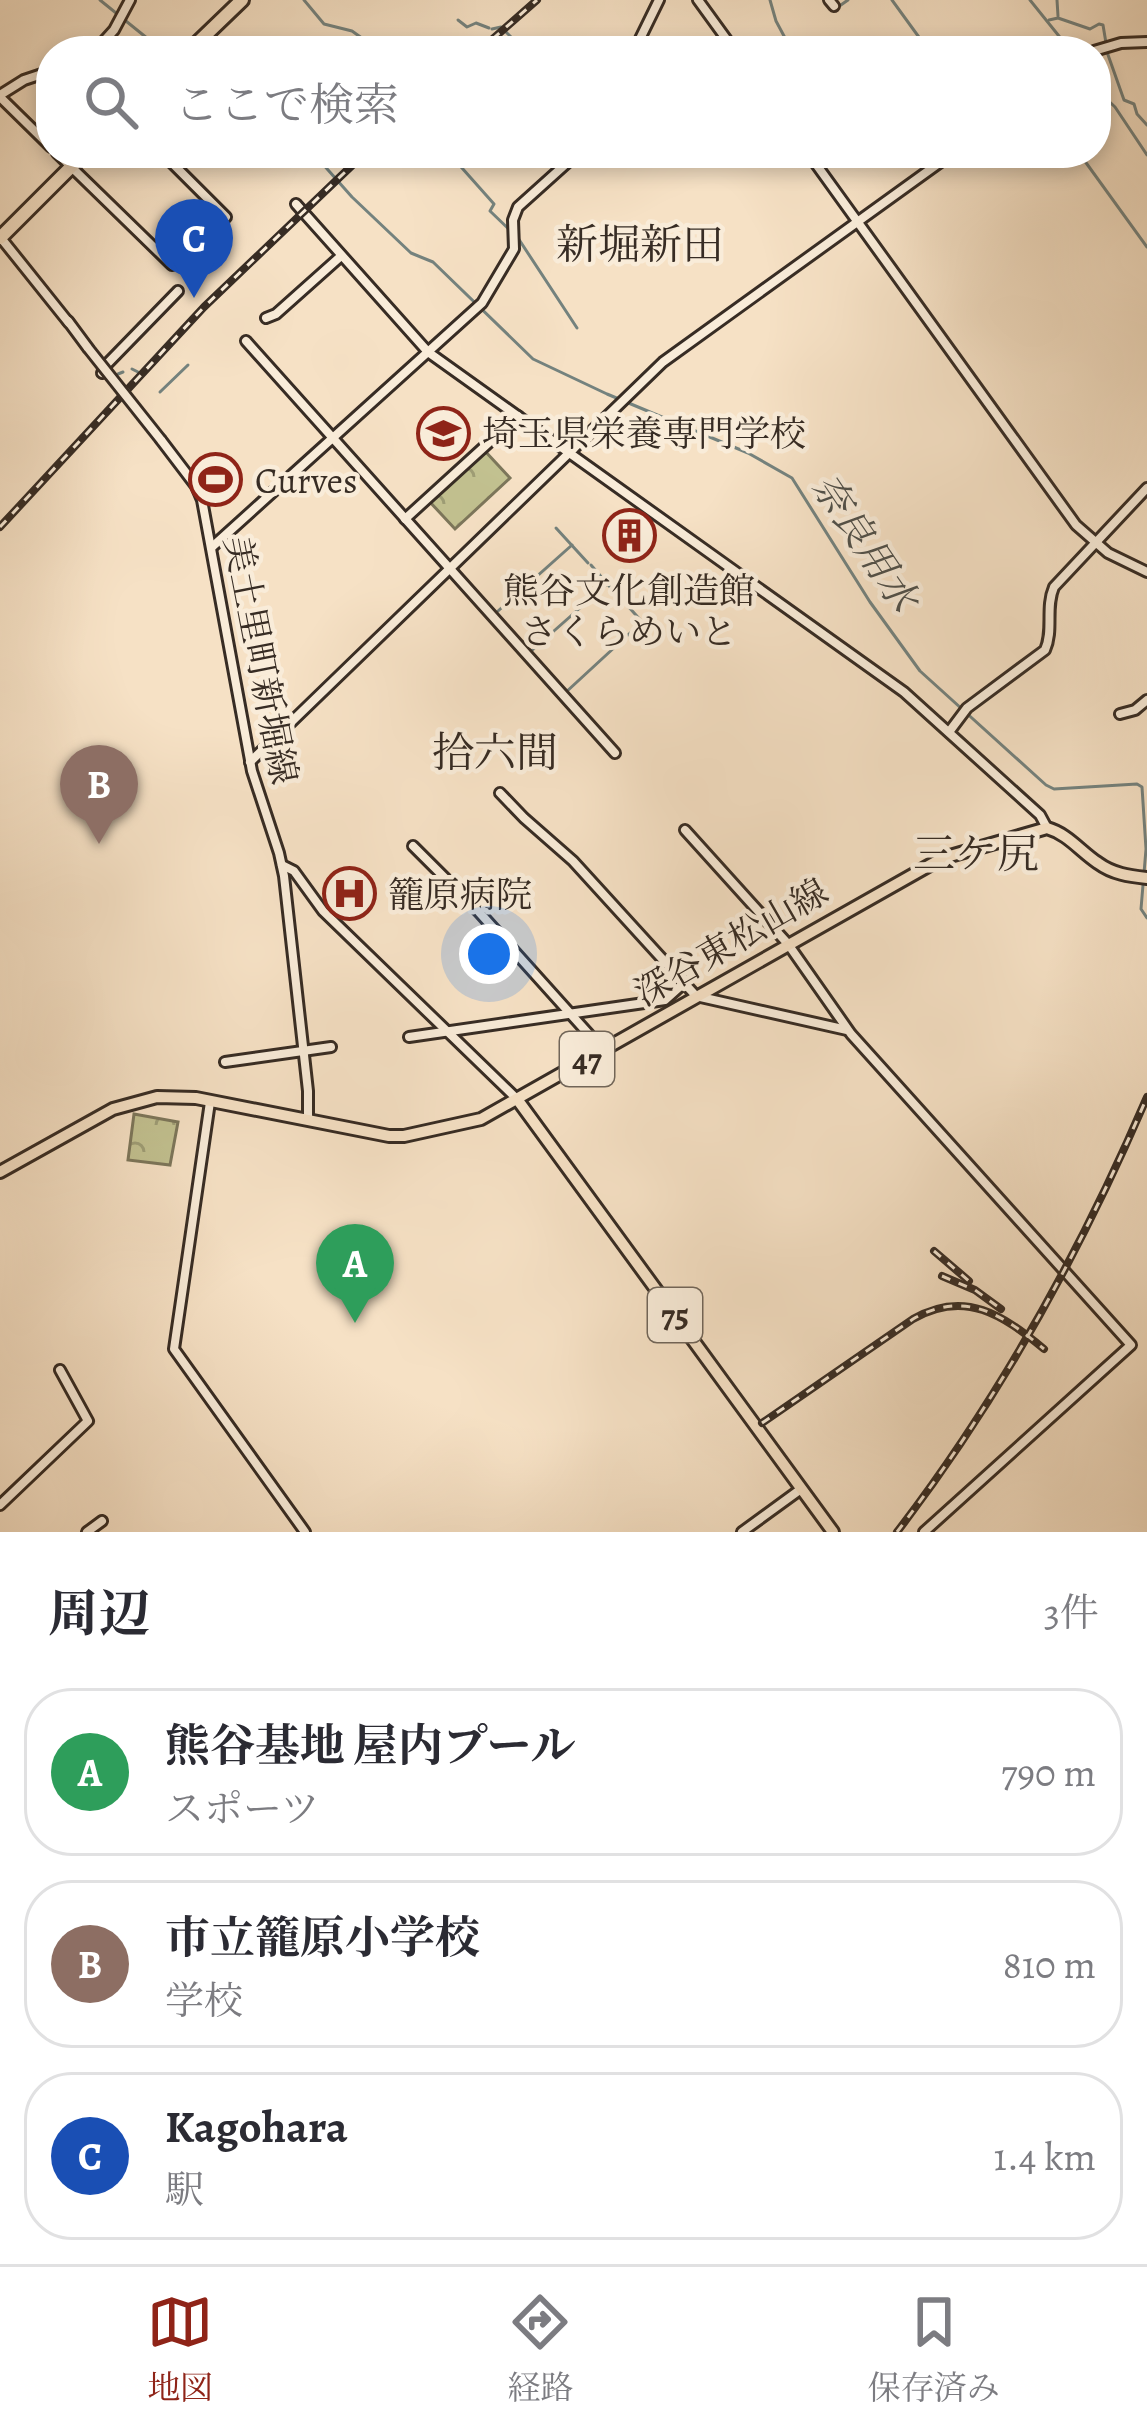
<!DOCTYPE html>
<html lang="ja">
<head>
<meta charset="utf-8">
<style>
  :root { --surface:#fff; --page:#f7f7f7; --text:#2b2b33; --muted:#7c7c81; --line:#e1e1e2; --accent:#8f2418 }
  body { margin:0; font-family:Alegreya,"Noto Serif JP",serif; background:var(--page); color:var(--text) }
  .you { position:absolute; left:489px; top:954px; width:42px; height:42px; margin:-30px; border:9px solid #fff; border-radius:50%; background:#1a73e8; box-shadow:0 0 0 18px #1a73e833 }
  .badge { display:grid; place-items:center; width:78px; height:78px; border-radius:50%; background:var(--accent); color:#fff; font-size:39px; font-weight:700 }
  .pin { position:absolute; translate:-50% -99px; filter:drop-shadow(0 3px 6px #0008) }
  .pin::after { content:''; position:absolute; top:63px; width:42px; height:36px; background:inherit; clip-path:polygon(0 0,100% 0,50% 100%) }
  .list { margin:0; padding:0; list-style:none }
  h2 { display:flex; justify-content:space-between; align-items:center; height:156px; margin:0; padding:0 48px; font-size:51px }
  h2 small { font-size:39px; font-weight:400; color:var(--muted) }
  .list li { display:grid; grid-template-columns:78px 1fr auto; gap:36px; align-items:center; box-sizing:border-box; height:168px; margin:0 24px 24px; padding:0 24px; border:3px solid var(--line); border-radius:48px }
  .list b { display:block; font-size:45px; white-space:nowrap }
  .list p { margin:0; font-size:39px; white-space:nowrap; color:var(--muted) }
  .list em { font-size:39px; font-style:normal; color:var(--muted) }
  .icon { flex:none; width:66px; height:66px; fill:none; stroke:currentColor; stroke-width:2; stroke-linecap:round; stroke-linejoin:round }
  .map { position:relative; flex:none; width:1147px; height:1532px; overflow:hidden }
  .search { position:absolute; background:var(--surface); box-shadow:0 6px 18px #0003; left:36px; right:36px; top:36px; height:132px; display:flex; align-items:center; gap:30px; box-sizing:border-box; padding:0 42px; border-radius:48px; color:var(--muted); font-size:45px }
  .sheet { height:732px; background:var(--surface) }
  nav { display:flex; justify-content:space-around; align-items:center; box-sizing:border-box; height:168px; border-top:3px solid var(--line); background:var(--surface); font-size:33px; color:var(--muted) }
  nav a { display:grid; justify-items:center; gap:6px }
  nav .on { color:var(--accent) }
  .map>svg:first-child { display:block }
</style>
</head>
<body>
<div class="map">
<svg width="1147" height="1532" viewBox="0 0 1147 1532">
  <defs>
    <pattern id="park-crowns" width="20" height="18" patternUnits="userSpaceOnUse" patternTransform="scale(3)"><rect width="20" height="18" fill="#c2c190"/><path d="M2 6a3 3 0 1 1 6 0M12 15a3 3 0 1 1 6 0" fill="none" stroke="#9e9d75"/></pattern>
  </defs>
  <rect width="100%" height="100%" fill="#f6e1c5"/>
  <filter id="stains"><feTurbulence type="fractalNoise" baseFrequency=".00167" numOctaves="4"/><feColorMatrix values="0 0 0 0 .2 0 0 0 0 .09 0 0 0 0 .02 0 0 0 .5 -.17"/></filter>
  <radialGradient id="worn" r=".72"><stop offset=".6" stop-color="#630" stop-opacity="0"/><stop offset="1" stop-color="#630" stop-opacity=".3"/></radialGradient>
  <g fill="url(#park-crowns)" stroke="#7c765a" stroke-width="3">
    <path d="M484,450L510,478L455,529L429,501Z"/>
    <path d="M134,1114L178,1122L170,1165L128,1160Z"/>
  </g>
  <g fill="none" stroke-linecap="round" stroke-linejoin="round">
    <g stroke="#74827e" stroke-width="3">
      <path d="M100,0L163,51"/>
      <path d="M304,0L324,24L352,31L380,51"/>
      <path d="M770,0L776,21L792,51"/>
      <path d="M892,0L929,51"/>
      <path d="M1030,0L1071,51"/>
      <path d="M1057,0L1058,16"/>
      <path d="M835,4L838,7L848,0"/>
      <path d="M458,20L467,27L476,23L489,28"/>
      <path d="M1049,20L1058,18L1090,29L1099,24L1103,25L1106,43"/>
      <path d="M492,29L501,27L511,37"/>
      <path d="M514,38L536,51"/>
      <path d="M1107,52L1124,100L1134,104L1137,114L1147,125"/>
      <path d="M1096,89L1115,107L1147,155"/>
      <path d="M313,153L352,197L411,253L433,262L533,359L607,394L748,453L792,478L870,602L920,671L1046,785L1054,789L1137,784L1142,787L1146,849L1141,909L1147,918"/>
      <path d="M1079,153L1147,247"/>
      <path d="M458,155L461,153"/>
      <path d="M454,159L494,204L490,211L518,238L577,328"/>
      <path d="M132,369L138,372"/>
      <path d="M118,374L123,372"/>
      <path d="M160,392L188,365"/>
      <path d="M556,528L588,563"/>
      <path d="M591,565L623,602"/>
      <path d="M626,604L644,624"/>
      <path d="M498,611L572,545"/>
      <path d="M529,653L607,584"/>
      <path d="M565,693L642,622"/>
    </g>
    <defs>
      <g id="secondary">
        <path d="M698,0L735,51"/>
        <path d="M829,0L834,6"/>
        <path d="M95,51L114,30L130,0"/>
        <path d="M634,51L659,0"/>
        <path d="M1094,51L1121,43L1147,42"/>
        <path d="M0,95L24,80L51,71"/>
        <path d="M0,97L51,147"/>
        <path d="M57,153L172,265"/>
        <path d="M162,153L226,217L192,254L190,263"/>
        <path d="M808,153L1076,525L1108,553L1147,572"/>
        <path d="M296,204L428,352L904,692L1040,815L1047,828"/>
        <path d="M1,238L69,323"/>
        <path d="M266,318L276,314L341,256"/>
        <path d="M68,321L88,348"/>
        <path d="M246,341L615,753"/>
        <path d="M102,373L107,364L178,291"/>
        <path d="M161,440L196,486L202,500L252,771L279,853L284,876L308,1091V1120"/>
        <path d="M405,519L518,416"/>
        <path d="M212,547L482,303L514,249L513,220L518,207L578,153"/>
        <path d="M1120,714L1135,710L1147,700"/>
        <path d="M949,732L967,708L1045,650C1054,630 1045,608 1054,587L1147,488"/>
        <path d="M250,762L663,362L953,153"/>
        <path d="M500,793L524,818L573,861L696,996L847,1030"/>
        <path d="M685,830L788,944L851,1034L1131,1345L924,1532"/>
        <path d="M413,846L479,912L603,1050"/>
        <path d="M282,865L294,871L323,911L517,1099"/>
        <path d="M409,1037L665,1000L684,983"/>
        <path d="M225,1062L331,1047"/>
        <path d="M210,1102L174,1349L305,1532"/>
        <path d="M0,1505L88,1421L60,1370"/>
        <path d="M87,1532L102,1521"/>
        <path d="M742,1532L801,1489"/>
      </g>
      <g id="primary">
        <path d="M517,1099L833,1532"/>
        <path d="M0,1172L113,1109L157,1097L196,1098L389,1136H404L481,1119L930,865L943,858L1047,828C1068,834 1080,851 1098,863C1113,874 1129,876 1147,878"/>
      </g>
      <g id="highway">
        <path d="M189,51L242,0"/>
        <path d="M0,238L85,153"/>
      </g>
    </defs>
    <use href="#secondary" stroke="#372c24" stroke-width="14"/>
    <use href="#primary" stroke="#372c24" stroke-width="16"/>
    <use href="#highway" stroke="#372c24" stroke-width="18"/>
    <use href="#secondary" stroke="#f9ecd9" stroke-width="8"/>
    <use href="#primary" stroke="#f6e1c5" stroke-width="10"/>
    <use href="#highway" stroke="#f6e1c5" stroke-width="12"/>
    <defs>
      <g id="rail">
        <path d="M479,51L537,0"/>
        <path d="M0,527L204,307L365,153"/>
        <path d="M934,1251L969,1281"/>
        <path d="M942,1276L975,1290L1001,1309"/>
        <path d="M762,1423L913,1319C965,1289 1003,1315 1044,1349"/>
        <path d="M897,1532C999,1399 1081,1251 1147,1097"/>
      </g>
    </defs>
    <use href="#rail" stroke="#372c24" stroke-width="8"/>
    <use href="#rail" stroke="#f9ecd9" stroke-width="3" stroke-dasharray="9" stroke-linecap="butt"/>
    <defs>
      <path id="secondary-bridge" d="M88,348L161,440"/>
    </defs>
    <use href="#secondary-bridge" stroke="#372c24" stroke-width="14" stroke-linecap="butt"/>
    <use href="#secondary-bridge" stroke="#f9ecd9" stroke-width="8"/>
  </g>
  <defs>
    <symbol id="university-ring" viewBox="-11 -11 22 22"><circle r="9.5" fill="#f9ecd9" stroke="#8f2418" stroke-width="1.5"/><path d="M0-5L7-2L0 1L-7-2ZM-4 1L0 2.5L4 1V4Q0 6-4 4Z" fill="#8f2418"/></symbol>
    <symbol id="stadium-ring" viewBox="-11 -11 22 22"><circle r="9.5" fill="#f9ecd9" stroke="#8f2418" stroke-width="1.5"/><path d="M0-5a6.5 5 0 1 0 0 10a6.5 5 0 1 0 0-10ZM-3.5-1.8h7v3.6h-7Z" fill="#8f2418"/></symbol>
    <symbol id="building-ring" viewBox="-11 -11 22 22"><circle r="9.5" fill="#f9ecd9" stroke="#8f2418" stroke-width="1.5"/><path d="M-4-6H4V6H1V3H-1V6H-4ZM-2.5-4.3h1.7v1.8h-1.7ZM.8-4.3h1.7v1.8H.8ZM-2.5-1h1.7V.8h-1.7ZM.8-1h1.7V.8H.8Z" fill="#8f2418"/></symbol>
    <symbol id="hospital-ring" viewBox="-11 -11 22 22"><circle r="9.5" fill="#f9ecd9" stroke="#8f2418" stroke-width="1.5"/><path d="M-5-5h3v3.5h4V-5h3V5h-3V1.5h-4V5h-3Z" fill="#8f2418"/></symbol>
  </defs>
  <g fill-rule="evenodd">
    <use href="#university-ring" x="414" y="404" width="59" height="59"/>
    <use href="#stadium-ring" x="186" y="450" width="59" height="59"/>
    <use href="#building-ring" x="600" y="506" width="59" height="59"/>
    <use href="#hospital-ring" x="320" y="864" width="59" height="59"/>
  </g>
  <g text-anchor="middle" dominant-baseline="central" stroke-width="9" stroke-linejoin="round" paint-order="stroke">
    <g fill="#f9ecd9" stroke="#71665a" stroke-width="3">
      <rect x="560" y="1032" width="54" height="54" rx="9"/>
      <rect x="648" y="1288" width="54" height="54" rx="9"/>
    </g>
    <g font-size="33" font-weight="bold" fill="#372c24">
      <text x="587" y="1059">47</text>
      <text x="675" y="1315">75</text>
    </g>
    <g font-size="36" fill="#372c24" stroke="#f9ecd9" text-anchor="start">
      <text x="482" y="433">埼玉県栄養専門学校</text>
      <text x="255" y="480">Curves</text>
      <text x="629" y="590" text-anchor="middle">熊谷文化創造館<tspan x="629" dy="41">さくらめいと</tspan></text>
      <text x="388" y="894">籠原病院</text>
    </g>
    <g font-size="36" fill="#372c24" stroke="#f9ecd9">
      <text transform="translate(261 660) rotate(79)">美土里町新堀線</text>
      <text transform="translate(731 942) rotate(-30)">深谷東松山線</text>
    </g>
    <g font-size="39" font-style="italic" fill="#50504a" stroke="#f9ecd9">
      <text transform="translate(865 542) rotate(56)">奈良用水</text>
    </g>
    <g font-size="42" fill="#372c24" stroke="#f9ecd9">
      <text x="640" y="244">新堀新田</text>
      <text x="495" y="752">拾六間</text>
      <text x="976" y="853">三ケ尻</text>
    </g>
  </g>
  <rect width="100%" height="100%" filter="url(#stains)"/>
  <rect width="100%" height="100%" fill="url(#worn)"/>
</svg>
<div class="you"></div>
<div class="pin badge" style="left:355px;top:1323px;background:#2e9e5b">A</div>
<div class="pin badge" style="left:99px;top:844px;background:#8d6e63">B</div>
<div class="pin badge" style="left:194px;top:298px;background:#1a4fb4">C</div>
<div class="search"><svg class="icon" aria-label="search" viewBox="0 0 24 24"><circle cx="10" cy="10" r="6"/><path d="M15 15l6 6"/></svg>ここで検索</div>
</div>
<section class="sheet">
<h2>周辺<small>3件</small></h2>
<ul class="list">
<li><span class="badge" style="background:#2e9e5b">A</span><div><b>熊谷基地 屋内プール</b><p>スポーツ</p></div><em>790 m</em></li>
<li><span class="badge" style="background:#8d6e63">B</span><div><b>市立籠原小学校</b><p>学校</p></div><em>810 m</em></li>
<li><span class="badge" style="background:#1a4fb4">C</span><div><b>Kagohara</b><p>駅</p></div><em>1.4 km</em></li>
</ul>
</section>
<nav>
<a class="on"><svg class="icon" aria-label="map" viewBox="0 0 24 24"><path d="M3 6l6-2 6 2 6-2v14l-6 2-6-2-6 2zM9 4v14M15 6v14"/></svg>地図</a>
<a><svg class="icon" aria-label="directions" viewBox="0 0 24 24"><path d="M12 3l9 9-9 9-9-9zM9 14v-3h6M13 9l2 2-2 2"/></svg>経路</a>
<a><svg class="icon" aria-label="saved" viewBox="0 0 24 24"><path d="M7 4h10v16l-5-4-5 4z"/></svg>保存済み</a>
</nav>
</body>
</html>
